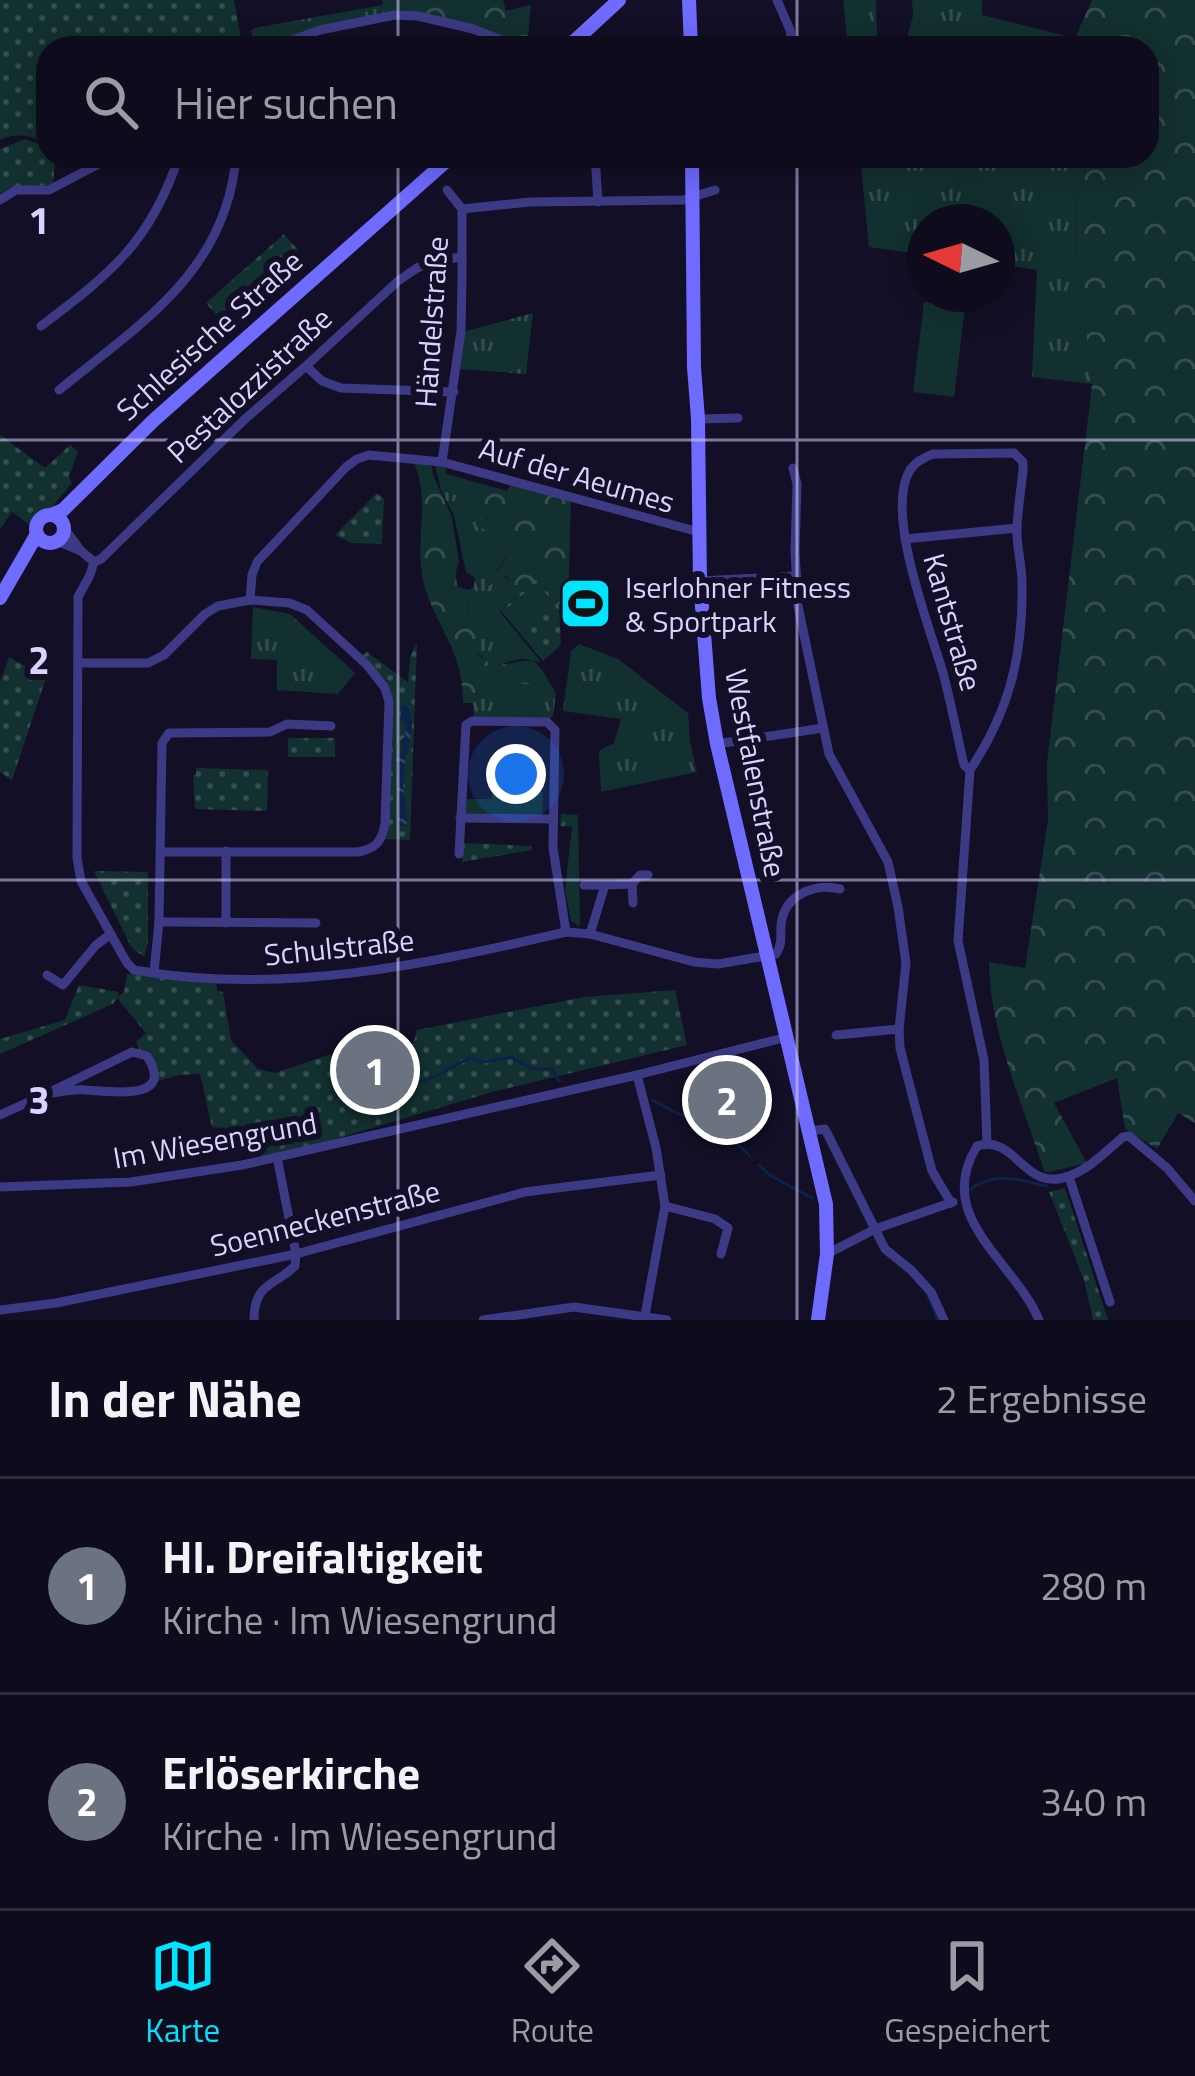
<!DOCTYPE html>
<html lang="de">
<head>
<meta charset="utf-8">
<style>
  :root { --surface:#0e0b1c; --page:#171425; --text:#f1f3f6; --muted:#9b9ba3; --line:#2e2b3b; --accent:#00e5ff }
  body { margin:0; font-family:"Titillium Web",sans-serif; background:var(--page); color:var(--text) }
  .compass { position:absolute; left:907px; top:204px; width:108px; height:108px; border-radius:50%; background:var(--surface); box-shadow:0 6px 30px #0003; rotate:275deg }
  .you { position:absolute; left:516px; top:774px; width:42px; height:42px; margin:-30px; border:9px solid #fff; border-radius:50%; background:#1a73e8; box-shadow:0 0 0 18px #1a73e833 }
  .badge { display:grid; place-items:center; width:78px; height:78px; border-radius:50%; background:var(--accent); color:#fff; font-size:39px; font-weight:700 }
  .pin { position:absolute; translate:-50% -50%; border:6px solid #fff; box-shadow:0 3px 12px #0006 }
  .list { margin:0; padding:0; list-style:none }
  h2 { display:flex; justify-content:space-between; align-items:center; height:156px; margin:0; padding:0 48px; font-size:51px }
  h2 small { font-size:39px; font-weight:400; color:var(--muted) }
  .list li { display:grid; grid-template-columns:78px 1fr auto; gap:36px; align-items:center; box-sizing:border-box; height:216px; padding:0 48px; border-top:3px solid var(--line) }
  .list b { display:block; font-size:45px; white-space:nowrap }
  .list p { margin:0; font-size:39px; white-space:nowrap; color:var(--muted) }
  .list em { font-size:39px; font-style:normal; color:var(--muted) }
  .icon { flex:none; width:66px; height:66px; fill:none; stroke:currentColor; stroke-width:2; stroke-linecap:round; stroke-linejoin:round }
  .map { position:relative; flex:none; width:1195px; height:1320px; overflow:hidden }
  .search { position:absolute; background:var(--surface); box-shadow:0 6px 30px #0003; left:36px; right:36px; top:36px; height:132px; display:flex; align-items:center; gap:30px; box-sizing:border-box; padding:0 42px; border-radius:36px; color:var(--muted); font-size:45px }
  .sheet { height:588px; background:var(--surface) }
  nav { display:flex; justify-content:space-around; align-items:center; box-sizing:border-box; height:168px; border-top:3px solid var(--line); background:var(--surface); font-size:33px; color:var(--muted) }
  nav a { display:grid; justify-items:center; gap:6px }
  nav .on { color:var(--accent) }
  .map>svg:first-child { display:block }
</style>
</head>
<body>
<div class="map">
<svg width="1195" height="1320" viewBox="0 0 1195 1320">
  <defs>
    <pattern id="grass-tufts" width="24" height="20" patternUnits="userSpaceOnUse" patternTransform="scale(3)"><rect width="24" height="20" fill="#12302f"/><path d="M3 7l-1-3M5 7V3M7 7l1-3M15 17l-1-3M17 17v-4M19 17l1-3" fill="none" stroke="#344d4e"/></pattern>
    <pattern id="forest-crowns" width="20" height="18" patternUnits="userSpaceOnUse" patternTransform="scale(3)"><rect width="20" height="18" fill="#12302f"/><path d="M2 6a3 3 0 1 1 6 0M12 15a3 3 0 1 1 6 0" fill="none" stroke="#344d4e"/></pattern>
    <pattern id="park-dots" width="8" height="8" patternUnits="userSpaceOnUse" patternTransform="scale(3)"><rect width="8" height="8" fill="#12302f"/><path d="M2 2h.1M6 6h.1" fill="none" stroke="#344d4e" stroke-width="1.8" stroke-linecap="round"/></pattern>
    <pattern id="water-waves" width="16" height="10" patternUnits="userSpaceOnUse" patternTransform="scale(3)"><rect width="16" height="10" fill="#0c2248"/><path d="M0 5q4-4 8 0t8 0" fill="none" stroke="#2f4163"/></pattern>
  </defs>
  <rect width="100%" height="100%" fill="#130f26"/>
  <g fill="url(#grass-tufts)">
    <path d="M843,0H876L877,38L904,48L913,16L912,0H982V15L1075,38V48H848Z"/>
    <path d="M383,5L385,14L299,33L265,48H255L251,31L254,28Z"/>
    <path d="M860,156H1076L1077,299L1094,367L1092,384L1032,377L1037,270L997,264V222H925V255L869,247Z"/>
    <path d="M533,313L526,374L460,369L463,332Z"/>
    <path d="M441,490L479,502L493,513L476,524L515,544L496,572L511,581L506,599L517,596L500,612L541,662C535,661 528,659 521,659C500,662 494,675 477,651L479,641L468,625L469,590L474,586L475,578L466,572L454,516Z"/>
    <path d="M253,607L290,614L355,673L338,694L277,690V660L251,659Z"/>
    <path d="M579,644L618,659L688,713L690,742L697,772L601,792L599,751L614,743L621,719L563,711L571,651Z"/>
    <path d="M542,670L556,693L553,716L549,719L474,717L473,703L483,683L532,684Z"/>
    <path d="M493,790L543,792L542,820L463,817L465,799H492Z"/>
    <path d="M561,814L578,815L580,926L571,921L565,890L572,827L560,826Z"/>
  </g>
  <g fill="url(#forest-crowns)">
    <path d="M382,0H503L506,11L531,5L527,48L502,37L385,14Z"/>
    <path d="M1092,0H1195V1123L1178,1113L1157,1149L1125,1129L1117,1078L1054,1103L1087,1163L1045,1173C1024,1108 989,1030 989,962L1025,968L1048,820L1047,763L1094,368L1077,299L1076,156H1147V48H1075V38Z"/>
    <path d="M412,459L431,462L433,475L452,517L459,562C455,571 455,578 458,587L469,590L468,624L479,626L483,633L477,652C494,676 512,658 534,661L542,670L533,684L483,683L473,703H463C463,650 439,632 425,588C412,545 433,498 412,459Z"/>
    <path d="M435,465L446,468V474L507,491L510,485L571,500L568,606L559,604L538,579L518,596L506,599L500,594L511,581L506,576L487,587L486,577L497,572L515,544L475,525L493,513L479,502L441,490Z"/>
  </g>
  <g fill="url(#park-dots)">
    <path d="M0,0H234L243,48H48V144C31,136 17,131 0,140Z"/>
    <path d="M25,139L39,144L55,161L53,185L12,187L0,194V149Z"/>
    <path d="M284,234L302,255L224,324L206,303Z"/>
    <path d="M0,435L45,468L70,445L78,452L69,477L72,483L34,528L12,512L0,529Z"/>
    <path d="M377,493L384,499L382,544L351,543L335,535Z"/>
    <path d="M537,578L559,604L561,645L543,661L501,611Z"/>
    <path d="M417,642L410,840L384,839L386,706L384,685L361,657L367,652L408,682L410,657Z"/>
    <path d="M9,657L46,678L12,780L0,772V682Z"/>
    <rect x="288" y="738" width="47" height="19"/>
    <path d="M493,756L521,757L520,790L501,789L499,784L493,783Z"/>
    <path d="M196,768L268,770L267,811L195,809L193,775L196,774Z"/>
    <path d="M462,843L532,846V850L462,862Z"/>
    <path d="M94,871L148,872V943L144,957L131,947Z"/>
    <path d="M127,974L216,981L217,991L223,992L231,1040L258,1069L275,1073L331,1054L349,1094L384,1085L396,1078C398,1062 413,1051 417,1030L584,997L675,990L687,1045L492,1092L292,1152L262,1158L252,1130L212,1127L200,1074L179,1075L158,1081L154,1058L141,1052L136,1042L146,1033L117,998L113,1004L0,1054V1039L65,1020L79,985L119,992L118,997L124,992Z"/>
    <path d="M1065,1188L1108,1320H1093L1084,1280L1049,1192Z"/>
  </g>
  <g fill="#12302f">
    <path d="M247,268L260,282L248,293L251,298L224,321L208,303Z"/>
    <path d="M924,302L965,307L954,397L913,392Z"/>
    <path d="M536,583L552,600L520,630L503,612Z"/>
  </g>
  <path fill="url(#water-waves)" d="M402,705L408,706C417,724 408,745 405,763C402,783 404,803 408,822L402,827L397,822L399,808L396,757L403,751L401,740L405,737V723L400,719Z"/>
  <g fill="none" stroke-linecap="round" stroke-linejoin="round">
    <g stroke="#0c2248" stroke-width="3">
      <path d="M420,1082C438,1078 453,1065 470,1058L483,1062L511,1057L532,1069H552L559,1081"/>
      <path d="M653,1100C683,1120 724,1127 750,1156"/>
      <path d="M759,1165L771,1176L812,1198"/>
      <path d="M969,1190C997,1170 1016,1180 1047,1186"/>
      <path d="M927,1294L938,1320"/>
    </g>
    <g stroke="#3d3a85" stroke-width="9">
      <path d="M777,0L790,30L793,48"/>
      <path d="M271,48L320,30L395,15L418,16L473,29L522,48"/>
      <path d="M595,156L598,202"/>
      <path d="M0,200L16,190H49L114,156"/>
      <path d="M462,209L530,202L683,200L715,190"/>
      <path d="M41,326C111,273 151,242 179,156"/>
      <path d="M306,366L322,381L341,388L454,392"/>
      <path d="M59,390C140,324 227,271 236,156"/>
      <path d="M698,419L738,418"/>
      <path d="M442,462L461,331L462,278V209L447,190"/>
      <path d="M793,468L797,484L795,551L798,606L829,754L888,862L898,907L906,963L899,1029L900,1048L932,1171L951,1203"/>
      <path d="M64,528L81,551L94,562"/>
      <path d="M905,539L1017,528"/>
      <path d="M57,541L81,551"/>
      <path d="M94,562L90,575L78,597L77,858L81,881L127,963L134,970C281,996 422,965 566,932L590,934L694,962L718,964L776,954C783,943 780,938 781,925C784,895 814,883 840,889"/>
      <path d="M94,562L101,559L245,419L306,366L398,281L417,268L435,261L462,257"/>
      <path d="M700,581L795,576"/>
      <path d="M250,600L252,575L257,562L346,467L357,459L369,455L442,462L699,532"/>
      <path d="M78,663H148L164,655L205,614L218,606L250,600L289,603L307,610L367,665L385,688L389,702L385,824C381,842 377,848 358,852H160"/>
      <path d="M717,744L823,728"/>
      <path d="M970,770C1010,710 1023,655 1022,583C1022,564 1016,546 1017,527C1018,508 1021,489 1023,470V462L1014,453L933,454C925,457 915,462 910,470C884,512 930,628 943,673C951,703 957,734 964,765L970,770L958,941L984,1060L987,1143"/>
      <path d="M460,818L552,819"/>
      <path d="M459,854L466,725L472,721L547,722L555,730L553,848L566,932"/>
      <path d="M632,884L640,875H648"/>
      <path d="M584,885H605"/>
      <path d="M159,922L316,923"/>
      <path d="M226,923V851"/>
      <path d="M590,934L605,885L632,884L633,903"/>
      <path d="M154,972L159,922L162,743L169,733L270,732L287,724L331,726"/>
      <path d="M47,975L63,985L96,945L111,934"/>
      <path d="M836,1035L899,1029"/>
      <path d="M132,1052L147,1056C177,1103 108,1091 85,1090C73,1089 59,1092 46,1094Z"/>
      <path d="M637,1075L656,1148L665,1206L645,1315"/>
      <path d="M0,1115L46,1094"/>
      <path d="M809,1131L825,1129L885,1249L911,1270L931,1292L944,1320"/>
      <path d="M1069,1177L1110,1302"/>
      <path d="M0,1187L131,1182L242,1165L637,1075L787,1037"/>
      <path d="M665,1206L715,1219L728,1228L721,1254"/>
      <path d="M827,1254L875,1229L953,1202"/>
      <path d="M0,1310L56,1303L296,1254L525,1192L661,1175"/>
      <path d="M254,1320C254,1283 273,1287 295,1266L296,1254L277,1157"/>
      <path d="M483,1320L574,1307L667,1320"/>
      <path d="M1039,1320C1014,1260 933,1218 977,1146C1016,1133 1024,1194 1069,1176C1091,1168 1105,1152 1123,1137L1129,1136L1167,1168L1195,1201"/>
    </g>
    <g stroke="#6f6bff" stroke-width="14">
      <path d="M689,0L691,48"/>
      <path d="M567,48L619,0"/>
      <path d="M692,156L694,367L698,419L700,581L709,698L717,744L826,1204L827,1254L818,1320"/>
      <path d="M51,515L63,510L154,420L452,156"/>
      <circle cx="50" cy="529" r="14"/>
      <path d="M0,598L37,534"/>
    </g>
  </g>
  <path fill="none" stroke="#d9d4ff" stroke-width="3" stroke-opacity="0.55" d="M398,0V48M797,0V48M398,156V1320M797,156V1320M0,440H1195M0,880H1195"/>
  <defs>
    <symbol id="stadium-square" viewBox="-11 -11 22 22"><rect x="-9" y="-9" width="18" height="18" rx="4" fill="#00e5ff" stroke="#130f26"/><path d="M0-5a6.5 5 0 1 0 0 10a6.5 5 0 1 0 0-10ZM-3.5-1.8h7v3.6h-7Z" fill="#111"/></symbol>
  </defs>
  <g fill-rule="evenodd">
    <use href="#stadium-square" x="556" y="574" width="59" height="59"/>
  </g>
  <g text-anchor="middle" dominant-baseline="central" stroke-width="12" stroke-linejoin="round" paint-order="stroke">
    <g font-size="30" fill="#d9d4ff" stroke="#130f26">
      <text transform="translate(431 322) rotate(-86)">Händelstraße</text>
      <text transform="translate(209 335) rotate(-42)">Schlesische Straße</text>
      <text transform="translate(249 385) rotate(-43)">Pestalozzistraße</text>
      <text transform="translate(577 475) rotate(16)">Auf der Aeumes</text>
      <text transform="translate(953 622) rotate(74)">Kantstraße</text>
      <text transform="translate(756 773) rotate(79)">Westfalenstraße</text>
      <text transform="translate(339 947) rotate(-6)">Schulstraße</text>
      <text transform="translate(215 1140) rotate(-10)">Im Wiesengrund</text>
      <text transform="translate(325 1218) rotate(-14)">Soenneckenstraße</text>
    </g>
    <g font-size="30" fill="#d9d4ff" stroke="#130f26" text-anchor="start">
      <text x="625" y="587">Iserlohner Fitness<tspan x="625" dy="34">&amp; Sportpark</tspan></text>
    </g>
  </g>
  <g font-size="39" text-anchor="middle" font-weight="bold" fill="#d9d4ff" stroke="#130f26" stroke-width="12" stroke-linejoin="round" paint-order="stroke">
    <text x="39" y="234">1</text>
    <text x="39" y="674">2</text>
    <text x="39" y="1114">3</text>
  </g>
</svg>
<svg class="compass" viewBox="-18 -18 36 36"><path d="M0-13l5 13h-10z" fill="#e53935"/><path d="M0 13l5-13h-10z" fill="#9b9ba3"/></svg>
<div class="you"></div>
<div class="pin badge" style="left:375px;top:1070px;background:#6b7280">1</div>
<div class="pin badge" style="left:727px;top:1100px;background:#6b7280">2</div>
<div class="search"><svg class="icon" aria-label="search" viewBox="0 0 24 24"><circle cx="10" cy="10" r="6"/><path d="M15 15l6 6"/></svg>Hier suchen</div>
</div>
<section class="sheet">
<h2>In der Nähe<small>2 Ergebnisse</small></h2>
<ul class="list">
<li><span class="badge" style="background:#6b7280">1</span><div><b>Hl. Dreifaltigkeit</b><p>Kirche · Im Wiesengrund</p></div><em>280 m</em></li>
<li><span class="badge" style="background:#6b7280">2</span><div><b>Erlöserkirche</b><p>Kirche · Im Wiesengrund</p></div><em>340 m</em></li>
</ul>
</section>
<nav>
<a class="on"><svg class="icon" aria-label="map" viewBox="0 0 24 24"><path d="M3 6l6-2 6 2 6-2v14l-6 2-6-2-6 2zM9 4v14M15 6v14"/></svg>Karte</a>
<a><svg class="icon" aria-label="directions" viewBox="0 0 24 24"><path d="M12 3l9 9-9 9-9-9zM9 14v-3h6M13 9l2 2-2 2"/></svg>Route</a>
<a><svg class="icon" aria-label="saved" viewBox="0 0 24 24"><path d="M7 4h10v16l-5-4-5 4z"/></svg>Gespeichert</a>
</nav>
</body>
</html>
